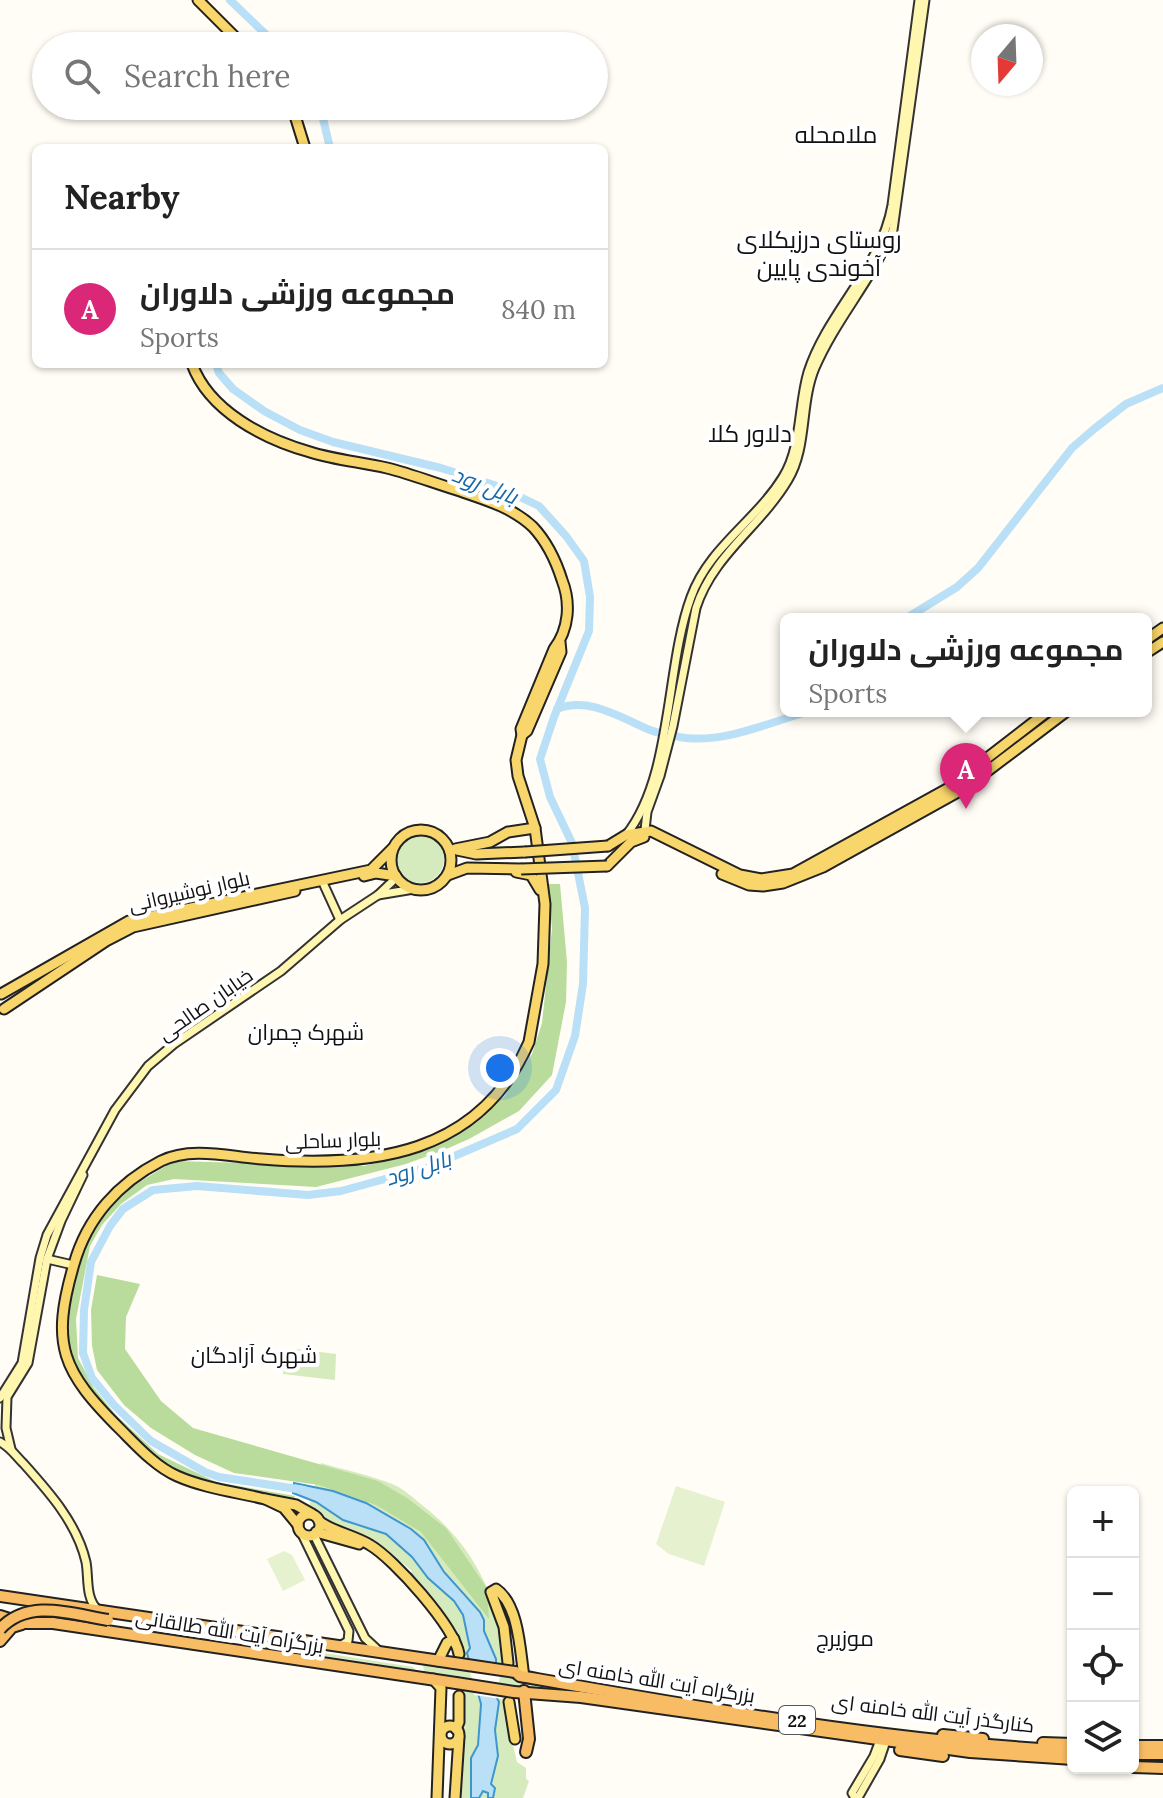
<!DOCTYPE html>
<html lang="en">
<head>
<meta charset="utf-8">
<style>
  :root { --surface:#fff; --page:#f6f6f6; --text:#222; --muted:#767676; --line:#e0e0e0; --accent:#db2777 }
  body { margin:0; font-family:Lora,Cairo,serif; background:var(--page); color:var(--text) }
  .controls { position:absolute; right:24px; bottom:24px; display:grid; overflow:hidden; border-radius:12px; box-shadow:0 2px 6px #0004 }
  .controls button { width:72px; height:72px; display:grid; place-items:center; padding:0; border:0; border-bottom:2px solid var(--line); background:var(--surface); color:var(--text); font:40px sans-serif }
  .compass { position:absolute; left:971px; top:24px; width:72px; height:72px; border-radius:50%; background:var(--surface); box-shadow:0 2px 6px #0004; rotate:199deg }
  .you { position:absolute; left:500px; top:1068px; width:28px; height:28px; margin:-20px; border:6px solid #fff; border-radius:50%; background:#1a73e8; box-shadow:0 0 0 12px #1a73e833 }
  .badge { display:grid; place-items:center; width:52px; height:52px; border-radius:50%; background:var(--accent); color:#fff; font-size:26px; font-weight:700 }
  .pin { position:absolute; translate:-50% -66px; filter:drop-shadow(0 2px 4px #0008) }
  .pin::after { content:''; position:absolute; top:42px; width:28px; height:24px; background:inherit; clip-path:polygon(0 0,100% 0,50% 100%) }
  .popup { position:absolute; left:780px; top:613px; width:372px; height:104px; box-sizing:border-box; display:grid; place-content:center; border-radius:12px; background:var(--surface); filter:drop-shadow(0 2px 6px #0005); font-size:26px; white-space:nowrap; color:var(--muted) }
  .popup b { font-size:30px; color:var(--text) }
  .popup::after { content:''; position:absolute; left:50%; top:100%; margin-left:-16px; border:16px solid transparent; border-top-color:var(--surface) }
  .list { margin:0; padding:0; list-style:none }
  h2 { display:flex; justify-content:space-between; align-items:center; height:104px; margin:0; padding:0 32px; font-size:34px }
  h2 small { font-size:26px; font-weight:400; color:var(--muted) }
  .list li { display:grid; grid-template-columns:52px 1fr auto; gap:24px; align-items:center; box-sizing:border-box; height:120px; padding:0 32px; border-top:2px solid var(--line) }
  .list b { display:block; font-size:30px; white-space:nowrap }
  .list p { margin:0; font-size:26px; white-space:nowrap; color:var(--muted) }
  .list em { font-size:26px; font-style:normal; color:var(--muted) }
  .icon { flex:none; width:44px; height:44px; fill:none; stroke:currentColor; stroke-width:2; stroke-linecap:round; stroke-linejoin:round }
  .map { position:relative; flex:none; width:1163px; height:1798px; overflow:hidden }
  .search { position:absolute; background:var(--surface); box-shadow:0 2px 6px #0004; left:32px; top:32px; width:576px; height:88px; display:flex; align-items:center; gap:20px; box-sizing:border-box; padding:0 28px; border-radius:44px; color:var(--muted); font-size:30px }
  .panel { position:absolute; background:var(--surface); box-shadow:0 2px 6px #0004; left:32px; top:144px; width:576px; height:224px; border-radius:12px }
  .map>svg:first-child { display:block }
</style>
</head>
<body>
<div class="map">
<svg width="1163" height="1798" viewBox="0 0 1163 1798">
  <rect width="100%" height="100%" fill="#fffdf5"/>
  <g fill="#d5ebbd">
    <circle cx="420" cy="859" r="24"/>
    <path d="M287,1348L336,1354L335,1380L283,1374Z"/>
    <path d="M321,1463C344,1470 370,1475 392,1484C403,1488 413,1498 422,1505C477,1547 504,1608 505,1676L564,1689L563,1693L505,1685V1712L517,1762L526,1768V1779L529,1781L523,1798H457L463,1679L424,1673L423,1664L462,1670V1652L457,1635L410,1574L412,1571L381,1545L324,1519L309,1507Z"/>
    <path d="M241,1640L413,1667L416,1670L413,1673L373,1663L240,1644Z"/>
  </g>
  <g fill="#b9dc9c">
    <path d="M548,884H560L567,962L566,1002L552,1075L519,1111L469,1139L444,1150L406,1164L316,1187L174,1179L147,1185L121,1204L102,1225L90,1246L76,1319L78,1358L94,1388L116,1415L158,1454L216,1482L295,1496L293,1502L216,1485L175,1471L148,1451L97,1399L78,1371L69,1349L67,1315L85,1241L101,1214L125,1191L174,1161L364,1166L417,1153L469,1125L504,1097L532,1054L542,1023L552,929Z"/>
    <path d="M97,1275L140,1284L126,1317L125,1349L161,1401L193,1428L378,1481L407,1498L446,1528L487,1588L489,1619L421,1532L376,1505L319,1485L234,1473L195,1455L151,1428L124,1405L97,1370L92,1346L91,1310Z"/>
  </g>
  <g fill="#e6f2cf">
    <path d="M676,1486L725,1502L704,1566L669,1554L656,1544Z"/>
    <path d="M284,1551L292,1555L305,1580L283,1591L267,1559Z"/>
  </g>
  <path fill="#b9e0f7" stroke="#3f96cf" stroke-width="2" d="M294,1483L333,1491L366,1503L411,1529L424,1540L444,1572L480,1612L484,1620V1631L496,1659V1696L499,1702L495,1730L498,1756L491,1784L495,1788L493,1798H488V1793L483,1791L479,1798H471V1758L478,1745L481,1704L467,1653L470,1648L463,1615L454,1601L428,1578L412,1557L386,1534L343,1520L316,1502L293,1493Z"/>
  <path fill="#fffdf5" d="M464,1658L498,1663L501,1670L499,1682L502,1699L474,1695V1684Z"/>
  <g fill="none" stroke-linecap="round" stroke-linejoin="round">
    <g stroke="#b9e0f7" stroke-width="8">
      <path d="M230,0L278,46"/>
      <path d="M320,106L330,148"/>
      <path d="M216,364L219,373L233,389L264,411L300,430L333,442L441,468L497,486L539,506L566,536L584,561L590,597L589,631L554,717L540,759L550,797L572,843L585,908L583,984L575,1036L556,1090L517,1129L429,1167L341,1191L308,1195L197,1186L153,1190L123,1209L110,1226L91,1262L84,1310L83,1353L92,1378L114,1405L151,1441L205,1472L219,1477L304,1490"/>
      <path d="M905,619L957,587L978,568L1072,448L1094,429L1126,404L1163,388"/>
      <path d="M557,709C589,696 621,718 650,730C660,734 675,736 686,738C725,742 763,725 800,714L804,711"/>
    </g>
    <defs>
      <g id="secondary">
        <path d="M645,830L647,812L660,776L673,726L696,608C713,555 760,527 788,480C808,447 800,404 815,368C836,319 873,279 893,230L925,0"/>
        <path d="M626,835C673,776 665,668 691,597C709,547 756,521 783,477C802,446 798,405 808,372C828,311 881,268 892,205L919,0"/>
        <path d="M397,877L378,895L414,889"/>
        <path d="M324,885L340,920"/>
        <path d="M47,1259L73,1265"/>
        <path d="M0,1398L22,1363L40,1258L47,1235L115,1110L148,1066L174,1044L281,971L340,920L378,895"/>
        <path d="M0,1442C10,1447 15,1455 23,1463C49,1492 77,1523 86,1562C89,1578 85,1598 98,1610"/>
        <path d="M11,1449L6,1428L7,1397L28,1363L47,1259L61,1221L83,1175"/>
        <path d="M301,1532L349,1631L348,1641L340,1646"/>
        <path d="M316,1532L315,1537L365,1638L378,1650"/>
        <path d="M855,1798L859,1796L880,1759L886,1741"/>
        <path d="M855,1798L852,1793L874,1756L880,1740"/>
      </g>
      <g id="primary">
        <path d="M198,0L244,46"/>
        <path d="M292,106L305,148"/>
        <path d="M192,364C209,411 264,439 310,452C335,460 361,462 387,468C411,474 434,483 457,490C483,499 512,507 533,527C547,542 556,561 562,580C571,603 569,629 554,649L521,729L522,735L527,731L561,652L560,642"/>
        <path d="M1146,640L1163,628"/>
        <path d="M1146,653L1163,642"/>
        <circle cx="421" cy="860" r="30"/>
        <path d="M608,846L626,835L651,831L740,875L761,879L793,874L947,789L1048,711"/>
        <path d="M455,849L490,842L508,832L535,828"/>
        <path d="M457,850L476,854L525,852"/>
        <path d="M607,866L631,842L644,837"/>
        <path d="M516,872L531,875L540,890"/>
        <path d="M722,874L749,885L763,886L783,883L823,867L965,788L1067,711"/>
        <path d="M448,875L467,868L521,869"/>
        <path d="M364,876L376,873L396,876"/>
        <path d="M1,994L129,921L371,870L393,848"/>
        <path d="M4,1009L106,941L133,927L295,891"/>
        <path d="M265,1499C236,1492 204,1488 177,1476C156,1467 137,1446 121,1430C62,1371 50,1346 74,1264C87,1218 118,1183 161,1161C192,1146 230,1157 262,1159C372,1168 480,1155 529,1042L543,964L545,904L535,828L518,776L516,760L522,735"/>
        <circle cx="309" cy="1525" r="11"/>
        <path d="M319,1521C333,1532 354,1535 370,1545C394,1559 454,1626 459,1654"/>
        <path d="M298,1525L284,1508L265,1499L296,1505L312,1514"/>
        <path d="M316,1532L359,1544"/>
        <path d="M438,1661L447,1643L454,1639"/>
        <path d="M508,1663L504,1627L491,1592L496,1589C519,1605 520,1650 524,1677"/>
        <path d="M433,1679L441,1688L437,1798"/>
        <path d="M509,1702L515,1739"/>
        <circle cx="450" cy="1735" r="9"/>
        <path d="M456,1729L459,1722V1696"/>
        <path d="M455,1798L459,1737"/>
      </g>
      <g id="trunk">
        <path d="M0,1596L454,1663"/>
        <path d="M0,1616L22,1623H53L456,1683"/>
        <path d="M0,1641L12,1627L22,1624"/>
        <path d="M515,1672L520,1676C703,1708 887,1741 1073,1751"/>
        <path d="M524,1691L529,1739L526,1752"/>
        <path d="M514,1692L581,1697L970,1752L1073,1759"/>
        <path d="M943,1735L983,1739"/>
        <path d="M1043,1743L1073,1744"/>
        <path d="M1133,1746H1163"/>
        <path d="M900,1750L943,1756"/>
        <path d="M1133,1754H1163"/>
        <path d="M1133,1767L1163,1768"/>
      </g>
    </defs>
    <use href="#secondary" stroke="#333" stroke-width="11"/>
    <use href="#primary" stroke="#222" stroke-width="13"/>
    <use href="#trunk" stroke="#222" stroke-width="14"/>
    <use href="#secondary" stroke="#fff6b0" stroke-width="7"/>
    <use href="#primary" stroke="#f9d66b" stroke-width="9"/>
    <use href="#trunk" stroke="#f7bc64" stroke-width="10"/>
    <defs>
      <g id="primary-bridge">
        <path d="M525,852L608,846"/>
        <path d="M521,869L607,866"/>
      </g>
      <g id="trunk-bridge">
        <path d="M0,1629C29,1598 71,1614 108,1620"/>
        <path d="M454,1663L515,1672"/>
        <path d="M456,1683L514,1692"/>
      </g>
    </defs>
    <use href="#primary-bridge" stroke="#222" stroke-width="13" stroke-linecap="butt"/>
    <use href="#trunk-bridge" stroke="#222" stroke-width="14" stroke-linecap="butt"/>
    <use href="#primary-bridge" stroke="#f9d66b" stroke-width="9"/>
    <use href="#trunk-bridge" stroke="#f7bc64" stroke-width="10"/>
  </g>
  <g text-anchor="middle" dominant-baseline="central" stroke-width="8" stroke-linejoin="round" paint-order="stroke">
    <rect fill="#fff" stroke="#585858" stroke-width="2" x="779" y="1706" width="36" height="28" rx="6"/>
    <g font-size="18" font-weight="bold" fill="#111">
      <text x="797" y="1720">22</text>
    </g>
    <g font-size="20" fill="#111" stroke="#fff">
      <text transform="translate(189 891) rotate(-13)">بلوار نوشیروانی</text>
      <text transform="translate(205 1004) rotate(-35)">خيابان صالحی</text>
      <text transform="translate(333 1140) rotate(-2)">بلوار ساحلی</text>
      <text transform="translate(230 1631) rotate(9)">بزرگراه آیت الله طالقانی</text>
      <text transform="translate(657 1680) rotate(9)">بزرگراه آیت الله خامنه ای</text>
      <text transform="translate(933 1713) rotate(7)">کنارگذر آیت الله خامنه ای</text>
    </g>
    <g font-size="22" font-style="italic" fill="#1768a6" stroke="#fff">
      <text transform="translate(485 485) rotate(21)">بابل رود</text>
      <text transform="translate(418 1168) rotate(-18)">بابل رود</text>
    </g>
    <g font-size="22" fill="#111" stroke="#fff">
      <text x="306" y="1032">شهرک چمران</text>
      <text x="254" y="1355">شهرک آزادگان</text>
      <text x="845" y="1638">موزیرج</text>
    </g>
    <g font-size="24" fill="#111" stroke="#fff">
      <text x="836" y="134">ملامحله</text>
      <text x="819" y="239">روستای درزیکلای<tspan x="819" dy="28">آخوندی پایین</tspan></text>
      <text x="750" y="433">دلاور کلا</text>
    </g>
  </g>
</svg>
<div class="controls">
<button>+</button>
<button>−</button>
<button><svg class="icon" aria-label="locate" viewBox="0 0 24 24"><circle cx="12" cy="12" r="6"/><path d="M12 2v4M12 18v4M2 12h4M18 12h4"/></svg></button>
<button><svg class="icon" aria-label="layers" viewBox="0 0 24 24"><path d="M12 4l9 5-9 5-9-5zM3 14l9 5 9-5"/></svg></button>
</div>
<svg class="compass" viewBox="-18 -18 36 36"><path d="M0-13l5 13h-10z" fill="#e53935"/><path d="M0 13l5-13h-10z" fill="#767676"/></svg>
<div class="you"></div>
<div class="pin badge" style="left:966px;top:809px">A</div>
<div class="popup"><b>مجموعه ورزشی دلاوران</b>Sports</div>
<div class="search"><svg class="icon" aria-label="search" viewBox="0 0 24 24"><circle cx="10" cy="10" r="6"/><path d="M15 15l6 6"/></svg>Search here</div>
<section class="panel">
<h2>Nearby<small></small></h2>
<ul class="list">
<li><span class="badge">A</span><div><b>مجموعه ورزشی دلاوران</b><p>Sports</p></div><em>840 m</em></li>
</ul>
</section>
</div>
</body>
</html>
